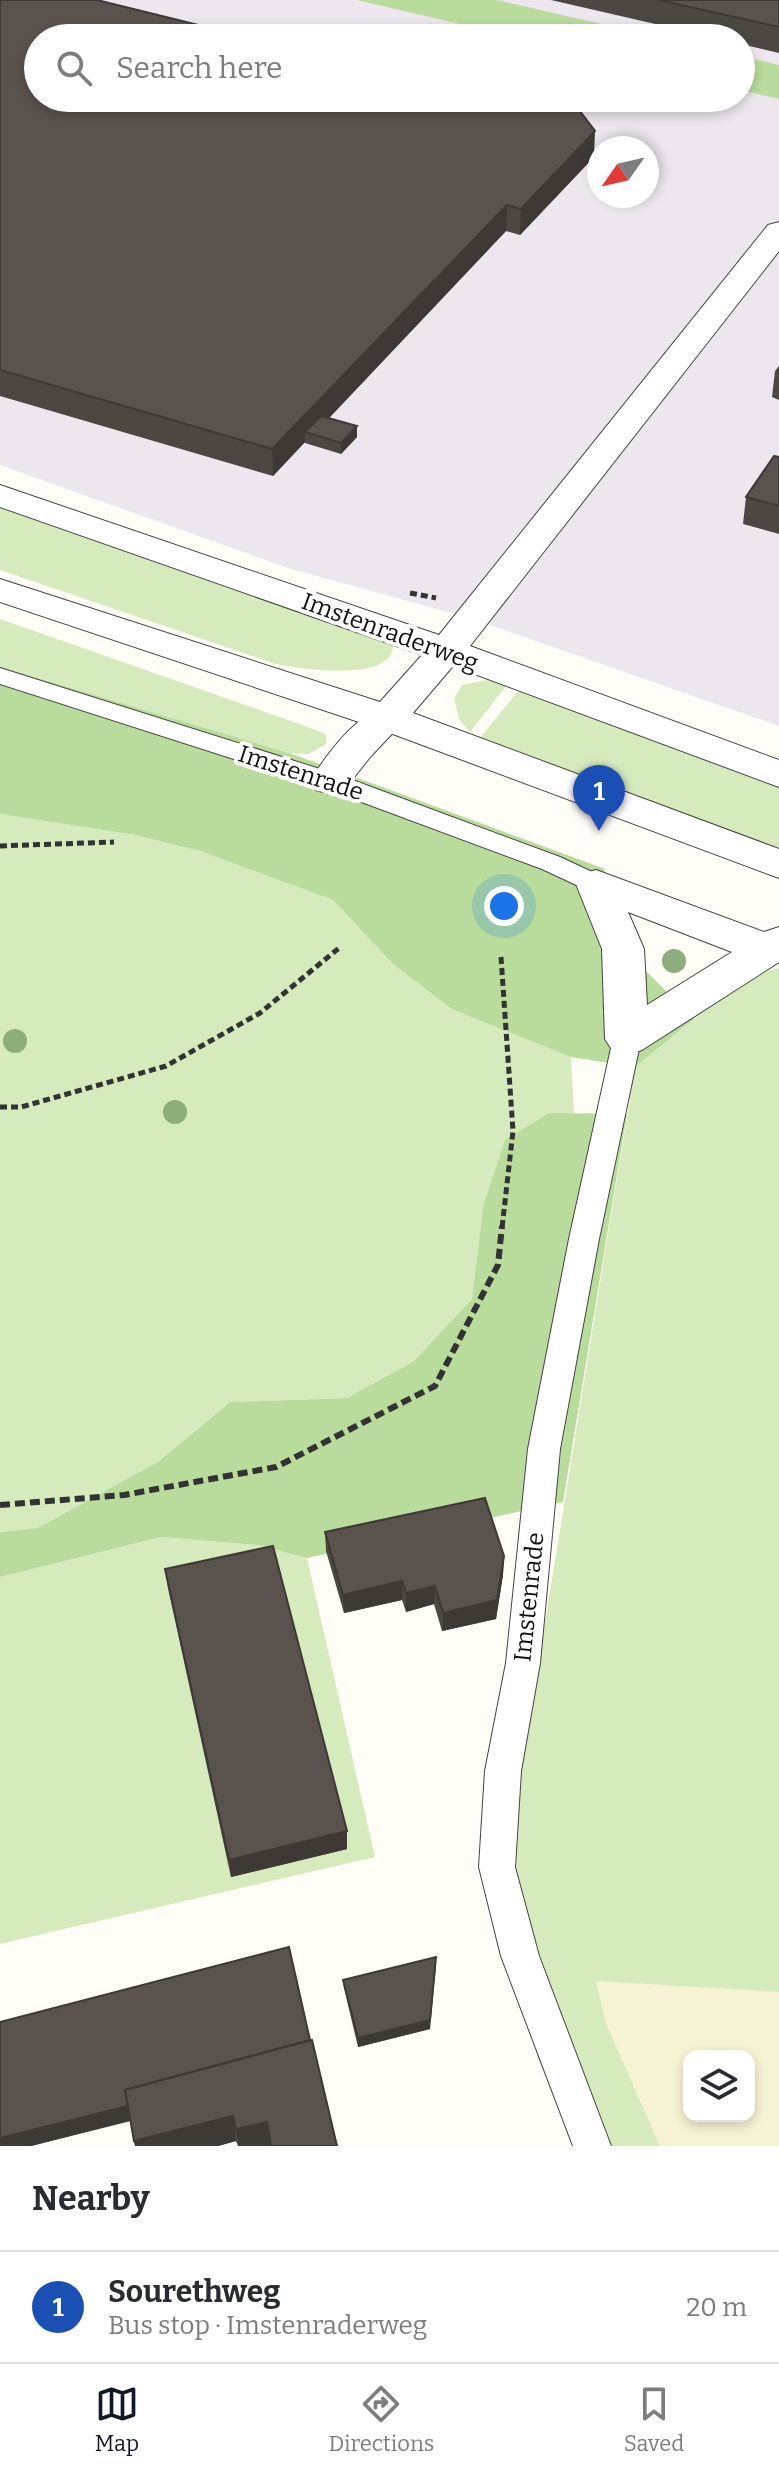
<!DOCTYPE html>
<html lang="en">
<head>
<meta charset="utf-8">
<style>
  :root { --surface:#fff; --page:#f7f7f7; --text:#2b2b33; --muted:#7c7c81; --line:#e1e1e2; --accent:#111827 }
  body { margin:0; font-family:Bitter,serif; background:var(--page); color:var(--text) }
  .controls { position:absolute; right:24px; bottom:24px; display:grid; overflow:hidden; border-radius:16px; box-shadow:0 4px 12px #0003 }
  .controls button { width:72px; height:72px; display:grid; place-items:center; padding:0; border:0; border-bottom:2px solid var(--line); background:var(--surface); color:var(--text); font:40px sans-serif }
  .compass { position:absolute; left:587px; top:136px; width:72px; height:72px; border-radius:50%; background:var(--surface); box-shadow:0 4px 12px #0003; rotate:236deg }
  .you { position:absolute; left:504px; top:906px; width:28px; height:28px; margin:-20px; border:6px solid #fff; border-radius:50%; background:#1a73e8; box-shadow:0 0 0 12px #1a73e833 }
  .badge { display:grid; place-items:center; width:52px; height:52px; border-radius:50%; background:var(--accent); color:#fff; font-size:26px; font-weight:700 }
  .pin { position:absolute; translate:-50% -66px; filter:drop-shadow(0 2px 4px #0008) }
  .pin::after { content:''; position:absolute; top:42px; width:28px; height:24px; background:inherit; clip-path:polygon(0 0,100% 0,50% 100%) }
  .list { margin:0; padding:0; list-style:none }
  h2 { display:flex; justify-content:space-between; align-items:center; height:104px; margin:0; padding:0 32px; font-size:34px }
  h2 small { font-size:26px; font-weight:400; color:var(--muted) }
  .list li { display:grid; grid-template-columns:52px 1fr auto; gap:24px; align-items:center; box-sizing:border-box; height:112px; padding:0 32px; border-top:2px solid var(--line) }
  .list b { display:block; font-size:30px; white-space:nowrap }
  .list p { margin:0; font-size:26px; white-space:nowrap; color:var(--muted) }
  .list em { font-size:26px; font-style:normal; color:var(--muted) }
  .icon { flex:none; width:44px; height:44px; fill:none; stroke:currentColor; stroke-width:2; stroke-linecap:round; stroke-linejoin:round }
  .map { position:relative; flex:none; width:779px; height:2146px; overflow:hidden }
  .search { position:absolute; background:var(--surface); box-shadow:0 4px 12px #0003; left:24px; right:24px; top:24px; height:88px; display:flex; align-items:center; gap:20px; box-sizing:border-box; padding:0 28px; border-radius:44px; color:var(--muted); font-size:30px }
  .sheet { height:216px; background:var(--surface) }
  nav { display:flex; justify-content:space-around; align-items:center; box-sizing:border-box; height:112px; border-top:2px solid var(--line); background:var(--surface); font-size:22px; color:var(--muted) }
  nav a { display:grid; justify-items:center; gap:4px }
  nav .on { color:var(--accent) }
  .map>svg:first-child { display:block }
</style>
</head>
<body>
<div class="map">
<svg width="779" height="2146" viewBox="0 0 779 2146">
  <rect width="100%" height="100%" fill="#fffdf5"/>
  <path fill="#eee6ef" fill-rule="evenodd" d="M0,0H779V726L473,619L288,568L0,465ZM38,38H741V98H38ZM599,148H647V196H599Z"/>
  <path fill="#f6f3d4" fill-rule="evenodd" d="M596,1980L779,1992V2146H660L606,2023ZM689,2056H749V2116H689Z"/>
  <g fill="#d5ebbd">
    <path d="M0,504L393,645C394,683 300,669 276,664L0,570Z"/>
    <path d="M0,619L305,726L326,734V744L309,754L282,753L0,667Z"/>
    <path d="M487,680L507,685L470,732L459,719L454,698L462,685Z"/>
    <path d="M520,689L779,785V853L478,740Z"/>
    <path d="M0,814L135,835L200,851L333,900L392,963L534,1041L571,1057L574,1114L549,1113L483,1207L472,1299L414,1361L347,1398L230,1402L159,1461L38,1528L0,1532Z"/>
    <path d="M779,968V1992L596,1981L606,2023L660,2146H574L538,2059L498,1880L520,1777L635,1067L745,977Z"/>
    <path d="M161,1537L257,1545L307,1558L375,1857L0,1944V1577Z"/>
  </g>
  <g fill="#b9dc9c">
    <path d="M357,0H497L662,38H520Z"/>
    <path d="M741,56L779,65V99L741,90Z"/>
    <path d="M0,667L295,755L605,869L593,918L694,1019L635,1067L571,1057L452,1009L392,963L333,900L200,851L135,835L0,814Z"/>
    <path d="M549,1113L627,1114L563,1502L307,1558L257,1545L161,1537L0,1577V1532L38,1528L159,1461L230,1402L347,1398L414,1361L472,1299L483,1207L505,1140Z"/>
  </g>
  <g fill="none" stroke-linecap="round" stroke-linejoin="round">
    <defs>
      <g id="service">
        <path d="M0,668L339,775L560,857L605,878L609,884L605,890L596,893L587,890L542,869L321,787L0,684Z"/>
        <path d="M627,1029L637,1032L641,1039L599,1239L560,1449L540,1663L521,1771L515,1867L539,1956L611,2146H573L501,1956L479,1867L485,1771L506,1663L528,1449L569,1239L613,1039L617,1032Z"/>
      </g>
      <g id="minor">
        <path d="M388,706L402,709L407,718L371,756L344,790L330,794L316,790L310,781C327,754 356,714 388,706Z"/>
        <path d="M596,870L764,932L779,927V962L642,1050L627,1055L612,1050L605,1039L602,949L576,884L582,874ZM628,912L732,952L647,1005L644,949Z"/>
      </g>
      <path id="tertiary" d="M779,222V251L470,646L779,760V787L453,666L413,713L779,849V878L374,727L0,602V579L380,702L422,655L0,507V485L439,635L768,225Z"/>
    </defs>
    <use href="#service" stroke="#444" stroke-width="2"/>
    <use href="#minor" stroke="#444" stroke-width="2"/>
    <use href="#tertiary" stroke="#444" stroke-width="2"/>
    <g stroke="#333" stroke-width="5" stroke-dasharray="7 4" stroke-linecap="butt">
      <path d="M410,593L436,598"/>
      <path d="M0,846L114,842"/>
      <path d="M501,957L513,1131L502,1228"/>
      <path d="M0,1107H21L166,1066L260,1013L339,948"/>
    </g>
    <path stroke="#333" stroke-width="6" stroke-dasharray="10 5" stroke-linecap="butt" d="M0,1505L124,1495L276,1467L435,1386L498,1265L502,1226"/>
    <use href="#service" fill="#fff" fill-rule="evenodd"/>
    <use href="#minor" fill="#fff" fill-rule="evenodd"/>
    <use href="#tertiary" fill="#fff" fill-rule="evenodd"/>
  </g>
  <g fill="#8dad7f">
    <circle cx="674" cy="961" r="12"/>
    <circle cx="15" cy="1041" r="12"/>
    <circle cx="175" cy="1112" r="12"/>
  </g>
  <g fill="#4d4742">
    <path d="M0,0L594,157L520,235L506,231L329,418L357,426V437L341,454L305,443V442L273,476L0,396Z"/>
    <path d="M551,0H779V53L741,44V38H716Z"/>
    <path d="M779,366V400L772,397L775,371Z"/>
    <path d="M779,457V534L743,524L746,497Z"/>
    <path d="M325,1532L504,1556L503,1575L496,1619L442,1631L434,1604L406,1612L402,1600L344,1613L326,1551Z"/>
    <path d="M165,1569L347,1849L231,1877L168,1588Z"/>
    <path d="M343,1980L430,2029L358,2047L344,1988Z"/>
    <path d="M310,2040L337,2146H238L236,2141L218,2146H135L131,2121L31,2146H0Z"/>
  </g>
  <g fill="#3f3936">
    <path d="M595,131L594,157L520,235L521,209Z"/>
    <path d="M507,205L506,231L313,435L305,432V442L273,476L272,449Z"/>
    <path d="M357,426V437L341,454V443Z"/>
    <path d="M504,1556L503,1575L496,1619L442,1631L443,1613Z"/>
    <path d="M402,1581V1600L344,1613L343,1595Z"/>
    <path d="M435,1586L434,1604L406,1612V1593Z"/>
    <path d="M347,1831V1849L231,1877L229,1860Z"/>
    <path d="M436,1966L430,2029L358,2047V2038Z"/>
    <path d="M127,2101L132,2120L31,2146H0V2138Z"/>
    <path d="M233,2116L236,2141L218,2146H135L134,2141Z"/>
    <path d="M267,2122L269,2146H239L236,2129Z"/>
  </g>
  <g fill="#5a524d" stroke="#3f3936" stroke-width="2">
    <path d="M0,0H97L251,38H38V98H495L537,108L544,102L579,110L595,131L521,209L507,205L272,449L0,370Z"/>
    <path d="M659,0H779V27Z"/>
    <path d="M321,416L357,426L341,443L305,432Z"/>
    <path d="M774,456L779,457V506L746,497Z"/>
    <path d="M485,1498L504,1556L497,1600L443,1613L435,1586L406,1593L402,1581L343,1595L325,1532Z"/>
    <path d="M273,1546L347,1831L229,1860L165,1569Z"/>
    <path d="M289,1947L310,2040L125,2090L128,2106L0,2138V2022Z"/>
    <path d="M436,1957L430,2020L358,2038L343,1980Z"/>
    <path d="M312,2040L337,2146H271L267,2122L236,2129L233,2116L134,2141L125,2090Z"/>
  </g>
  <g text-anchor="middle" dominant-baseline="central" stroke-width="8" stroke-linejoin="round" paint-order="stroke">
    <g font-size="24" fill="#111" stroke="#fff">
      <text transform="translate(390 632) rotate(20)">Imstenraderweg</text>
      <text transform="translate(301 773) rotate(18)">Imstenrade</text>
      <text transform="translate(529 1597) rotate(-84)">Imstenrade</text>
    </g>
  </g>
</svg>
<div class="controls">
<button><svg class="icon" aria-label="layers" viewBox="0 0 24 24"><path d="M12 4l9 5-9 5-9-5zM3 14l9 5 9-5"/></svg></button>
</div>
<svg class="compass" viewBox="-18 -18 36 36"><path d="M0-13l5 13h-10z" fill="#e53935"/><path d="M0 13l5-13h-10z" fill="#7c7c81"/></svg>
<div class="you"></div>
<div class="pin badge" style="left:599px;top:831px;background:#1a4fb4">1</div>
<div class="search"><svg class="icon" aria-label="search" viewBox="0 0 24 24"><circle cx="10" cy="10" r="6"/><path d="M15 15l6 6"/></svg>Search here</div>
</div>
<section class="sheet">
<h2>Nearby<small></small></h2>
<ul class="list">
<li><span class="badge" style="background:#1a4fb4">1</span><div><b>Sourethweg</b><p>Bus stop · Imstenraderweg</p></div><em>20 m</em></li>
</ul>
</section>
<nav>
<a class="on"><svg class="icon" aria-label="map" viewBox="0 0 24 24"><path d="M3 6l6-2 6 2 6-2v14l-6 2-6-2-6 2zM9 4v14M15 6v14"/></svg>Map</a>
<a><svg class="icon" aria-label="directions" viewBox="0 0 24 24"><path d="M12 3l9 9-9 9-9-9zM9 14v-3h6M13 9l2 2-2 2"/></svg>Directions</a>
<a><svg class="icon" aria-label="saved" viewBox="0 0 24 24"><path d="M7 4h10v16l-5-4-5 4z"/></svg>Saved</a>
</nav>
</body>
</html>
